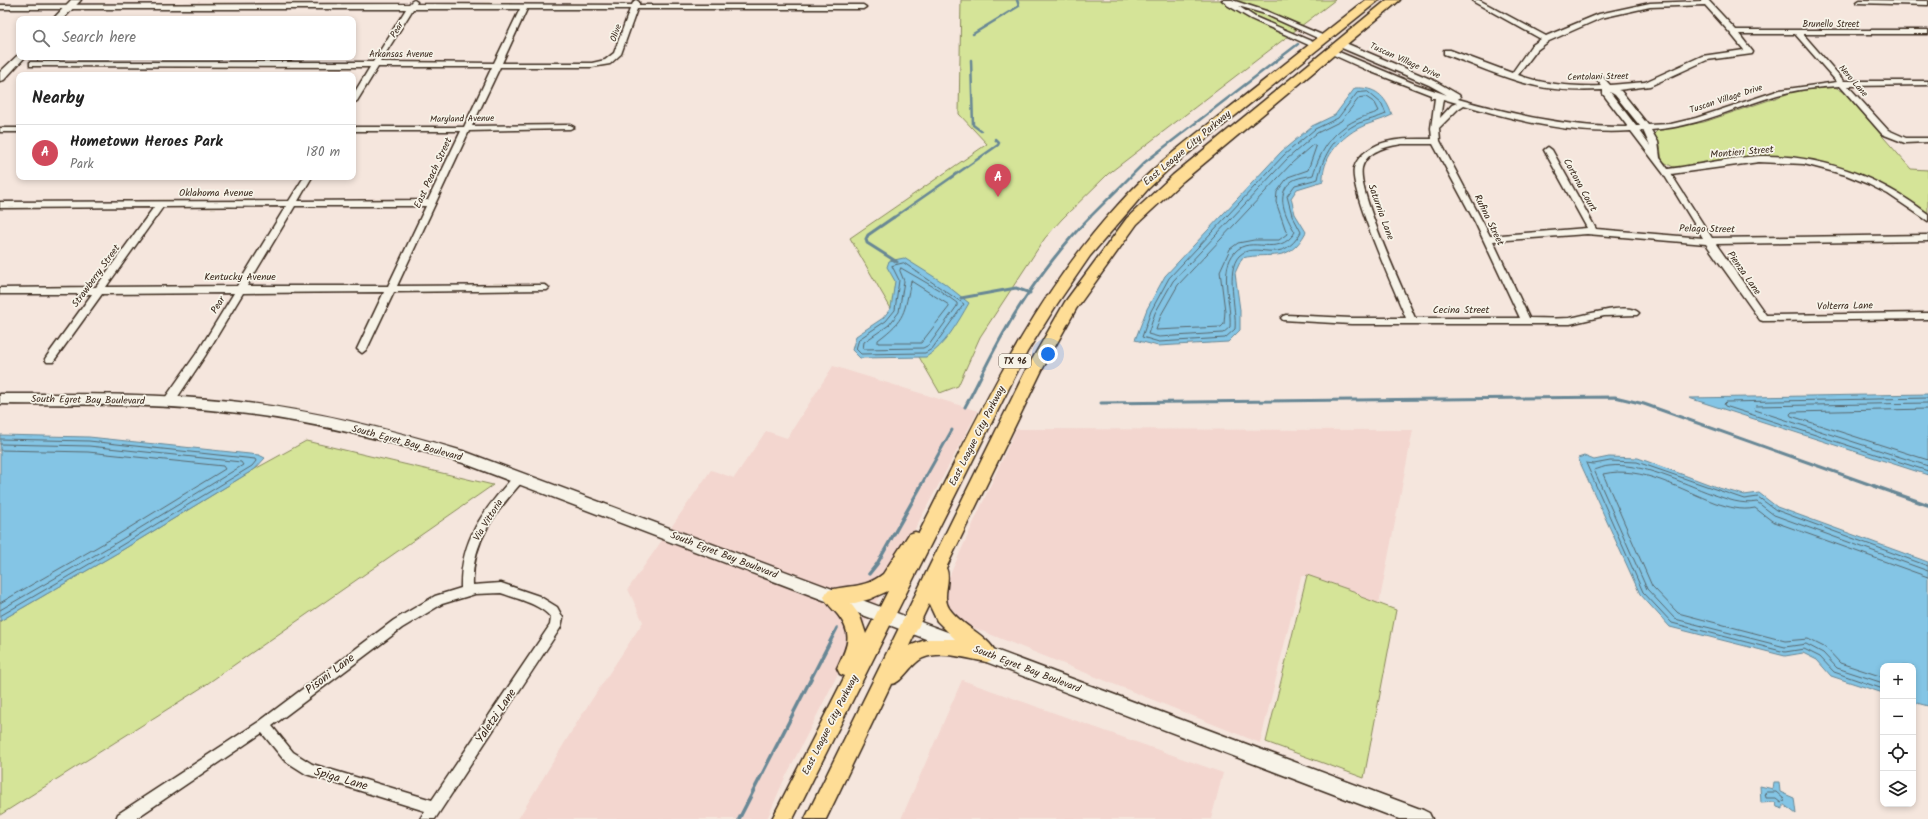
<!DOCTYPE html>
<html lang="en">
<head>
<meta charset="utf-8">
<style>
  :root { --surface:#fff; --page:#f2f2f2; --text:#222; --muted:#767676; --line:#e0e0e0; --accent:#d1495b }
  body { margin:0; font-family:Kalam,sans-serif; background:var(--page); color:var(--text) }
  .controls { position:absolute; right:12px; bottom:12px; display:grid; overflow:hidden; border-radius:8px; box-shadow:0 2px 6px #0003 }
  .controls button { width:36px; height:36px; display:grid; place-items:center; padding:0; border:0; border-bottom:1px solid var(--line); background:var(--surface); color:var(--text); font:20px sans-serif }
  .you { position:absolute; left:1048px; top:354px; width:14px; height:14px; margin:-10px; border:3px solid #fff; border-radius:50%; background:#1a73e8; box-shadow:0 0 0 6px #1a73e833 }
  .badge { display:grid; place-items:center; width:26px; height:26px; border-radius:50%; background:var(--accent); color:#fff; font-size:13px; font-weight:700 }
  .pin { position:absolute; translate:-50% -33px; filter:drop-shadow(0 1px 2px #0008) }
  .pin::after { content:''; position:absolute; top:21px; width:14px; height:12px; background:inherit; clip-path:polygon(0 0,100% 0,50% 100%) }
  .list { margin:0; padding:0; list-style:none }
  h2 { display:flex; justify-content:space-between; align-items:center; height:52px; margin:0; padding:0 16px; font-size:17px }
  h2 small { font-size:13px; font-weight:400; color:var(--muted) }
  .list li { display:grid; grid-template-columns:26px 1fr auto; gap:12px; align-items:center; box-sizing:border-box; height:56px; padding:0 16px; border-top:1px solid var(--line) }
  .list b { display:block; font-size:15px; white-space:nowrap }
  .list p { margin:0; font-size:13px; white-space:nowrap; color:var(--muted) }
  .list em { font-size:13px; font-style:normal; color:var(--muted) }
  .icon { flex:none; width:22px; height:22px; fill:none; stroke:currentColor; stroke-width:2; stroke-linecap:round; stroke-linejoin:round }
  .map { position:relative; flex:none; width:1928px; height:819px; overflow:hidden }
  .search { position:absolute; background:var(--surface); box-shadow:0 2px 6px #0003; left:16px; top:16px; width:340px; height:44px; display:flex; align-items:center; gap:10px; box-sizing:border-box; padding:0 14px; border-radius:8px; color:var(--muted); font-size:15px }
  .panel { position:absolute; background:var(--surface); box-shadow:0 2px 6px #0003; left:16px; top:72px; width:340px; height:108px; border-radius:8px }
  .map>svg:first-child { display:block }
</style>
</head>
<body>
<div class="map">
<svg width="1928" height="819" viewBox="0 0 1928 819">
  <rect width="100%" height="100%" fill="#f5e6dd"/>
  <filter id="ink" filterUnits="userSpaceOnUse"><feTurbulence type="fractalNoise" baseFrequency=".025" numOctaves="2"/><feDisplacementMap in="SourceGraphic" scale="8" xChannelSelector="R" yChannelSelector="G"/><feConvolveMatrix kernelMatrix="1 2 1 2 8 2 1 2 1" color-interpolation-filters="sRGB"/></filter>
  <g filter="url(#ink)">
    <g fill="#f3d6cf">
      <path d="M833,366L978,411L847,656L783,782L767,819H518L581,716L643,622L628,589L711,470L734,478L766,431L787,438Z"/>
      <path d="M1016,429L1413,430L1379,604L1361,597L1356,592L1307,575L1301,577L1260,743L962,623L952,613L946,601L945,595L949,577Z"/>
      <path d="M962,680L1223,773L1211,819H901Z"/>
    </g>
    <g fill="#d5e498" stroke="#88875b">
      <path d="M961,0H1335L1108,174L1062,219L1045,238L980,337L958,386L940,393L850,238L987,144L959,114Z"/>
      <path d="M1835,87L1844,92L1911,169L1928,170V214L1891,190L1813,162L1744,158L1675,168L1662,161L1660,146L1654,134L1658,130L1704,122L1799,90Z"/>
      <path d="M306,441L493,485L201,688L0,815V621L119,552L255,469Z"/>
      <path d="M1307,575L1356,592L1361,597L1396,610L1364,778L1266,742Z"/>
    </g>
    <g fill="#84c5e5" stroke="#678795">
      <path d="M1355,88C1375,87 1385,95 1392,115C1381,121 1367,123 1357,129C1338,140 1322,159 1323,181L1297,189L1291,198L1295,214L1306,232C1288,265 1272,251 1242,258L1235,273L1240,310V330L1228,342L1158,346L1135,340L1147,309L1165,276L1281,152L1312,126L1335,115Z"/>
      <path d="M904,258L944,283L969,303C958,322 945,346 926,357L860,358L852,350L856,336L883,318L891,308L895,281L887,267L889,261Z"/>
      <path d="M1928,394V475L1689,398Z"/>
      <path d="M0,435L89,437L259,455L265,458L255,469L119,552L0,621Z"/>
      <path d="M1584,456L1594,460L1609,457L1638,458L1719,488L1744,495L1759,493L1777,507L1928,562V706L1913,702V666H1883V693L1831,676L1817,660L1803,653L1785,656L1670,627L1640,594L1578,458Z"/>
      <path d="M1774,782H1779L1780,792L1794,798L1796,814L1783,804V809L1777,807L1775,802L1761,803L1760,786L1773,789Z"/>
    </g>
    <g fill="none" stroke-linecap="round" stroke-linejoin="round">
      <g stroke="#58686e" stroke-width="1">
        <path d="M1368,92L1382,104L1386,114C1377,118 1368,120 1359,123C1336,133 1323,155 1318,179L1295,185L1287,196L1292,215L1301,232C1281,268 1256,239 1239,256C1225,271 1237,309 1235,329L1225,338L1159,342L1142,337L1151,311L1169,278L1284,155L1315,129L1338,118L1357,93Z"/>
        <path d="M1366,97L1375,103L1379,111C1372,115 1363,116 1356,120C1333,131 1320,151 1313,175C1306,177 1298,177 1292,181C1274,194 1286,217 1295,232C1278,259 1251,234 1235,252C1218,271 1232,304 1230,327L1223,333L1159,337L1148,334L1155,313L1173,281L1287,159L1317,133L1341,121L1359,98Z"/>
        <path d="M1313,145L1316,147L1308,170L1288,177L1277,192L1276,202L1287,234L1279,240H1254L1238,243L1230,249L1220,271L1225,311L1224,324L1221,327L1156,330L1161,315L1178,285L1292,163Z"/>
        <path d="M904,263L964,304L932,349L925,353L861,354L856,349L859,339L886,321L895,310L899,280L892,266Z"/>
        <path d="M901,268L939,290L957,303V306L929,345L923,348L863,349L864,342L889,325L899,312L904,281L900,271Z"/>
        <path d="M911,281L949,305V307L921,343H878V340C906,319 904,313 911,281Z"/>
        <path d="M1928,398L1726,402L1724,404L1725,406L1928,471"/>
        <path d="M1928,403L1756,406L1754,408L1755,410L1928,466"/>
        <path d="M1928,409L1792,412L1790,414L1791,416L1928,460"/>
        <path d="M0,439L89,441L255,459L256,461L252,466L117,548L0,616"/>
        <path d="M0,444L89,446L241,462L243,465L114,544L0,610"/>
        <path d="M0,450L88,452L223,466L225,469L111,539L0,603"/>
        <path d="M1883,677L1840,663L1826,648L1808,639L1785,641L1678,613L1652,586L1603,474C1642,465 1681,490 1716,503C1729,507 1741,511 1755,508L1772,521L1928,577"/>
        <path d="M1883,683L1837,668L1823,653L1806,644L1785,647L1675,619L1647,589L1594,470C1599,469 1604,466 1609,466C1641,462 1682,483 1712,494C1727,499 1741,505 1757,502L1774,515L1928,571"/>
        <path d="M1883,689L1834,672L1820,657L1804,649L1785,652L1672,623L1643,592L1586,463L1594,464L1610,461L1637,462L1744,499L1758,497L1776,510L1928,566"/>
        <path d="M1767,792H1776L1785,800L1781,802L1776,798H1766L1765,793Z"/>
      </g>
      <g stroke="#678795" stroke-width="2.5">
        <path d="M973,34L1019,6L1017,0"/>
        <path d="M971,60L973,125L981,131"/>
        <path d="M893,218L998,145L999,143L995,139"/>
        <path d="M1089,218L1145,162L1298,44"/>
      </g>
      <g stroke="#678795" stroke-width="3">
        <path d="M894,217L868,235L866,239L867,243L897,262"/>
        <path d="M961,298L1016,288L1030,293"/>
        <path d="M1101,403L1615,397L1644,404L1877,487"/>
        <path d="M965,407C979,381 991,354 1006,329C1026,293 1061,246 1090,217"/>
        <path d="M920,487L952,430"/>
      </g>
      <g stroke="#678795" stroke-width="3.5">
        <path d="M1874,486L1928,505"/>
        <path d="M869,574L877,564L921,486"/>
        <path d="M739,819L837,628"/>
      </g>
      <defs>
        <g id="minor">
          <path d="M414,0L417,2L416,4L632,5L634,1L636,0L639,2V5H863L866,7L863,9H637L621,54L610,64L592,67H500L472,126L570,125L574,127L570,129L469,131L397,286L544,285L547,286L549,288L547,290L394,292L367,349L362,353L357,349L384,292L243,293L205,356L173,404H165L164,401L165,398L199,350L234,293L102,294L53,362H47L45,359L47,356L92,294H0V288L96,287L154,207L0,208V202L289,201L304,177H312L298,201L428,200L461,131H353V127H464L492,67H378L357,101L353,103V95L370,67L33,66H30V62H373L406,9H0V5L409,4L412,1ZM413,9H520L494,63L380,62ZM527,9H630L614,53L605,60L592,63H502ZM286,206L237,286L106,287L163,207ZM295,206H426L388,286H247Z"/>
          <path d="M1222,0H1232L1266,11L1329,38L1322,40L1262,13L1238,6L1255,17L1320,45L1313,47L1251,19L1227,5L1226,3Z"/>
          <path d="M1473,0H1479L1546,36L1599,14L1650,3L1701,1V0H1708L1736,30H1928V34H1803L1844,81H1928V85L1848,86L1888,130L1906,138H1928V142L1905,143L1882,134L1840,86C1816,87 1791,90 1768,98C1727,111 1695,127 1651,130L1658,142L1660,158L1668,169C1698,165 1728,158 1759,156C1820,154 1880,177 1928,214V221L1888,194L1868,184L1846,175L1804,164L1759,162L1671,174L1712,238L1928,235V241L1716,244L1766,315L1928,313V319L1763,321L1760,320L1706,244L1587,234L1493,241L1529,318C1542,318 1556,319 1569,318C1582,316 1630,301 1639,313L1637,315L1604,316L1570,324H1351L1283,320L1281,318L1283,316L1286,315L1351,318H1406C1395,291 1349,191 1354,168C1356,161 1362,154 1367,151C1385,137 1410,139 1432,139L1431,128L1435,98H1431V95L1369,71L1327,52L1334,50L1415,84L1447,95L1429,85L1337,46V42H1343L1435,81L1459,95L1460,97L1458,99C1512,114 1570,128 1628,127L1603,94V90C1579,91 1555,91 1532,85C1502,78 1473,64 1444,54V50H1450L1512,73L1531,46L1541,39L1474,2ZM1705,5L1731,34L1744,50L1702,56L1645,82L1610,85L1602,76H1599L1595,78L1602,86C1573,87 1545,85 1518,75L1537,50L1549,41L1601,18L1650,7ZM1739,34H1795L1837,82L1780,90L1696,118L1671,124L1648,125L1621,91L1618,90L1650,86L1707,60L1752,54L1753,52ZM1610,92L1615,95L1640,126H1636ZM1443,99L1457,103L1452,105L1440,118ZM1464,105C1517,121 1575,135 1631,131L1663,173L1703,238L1596,229L1552,150L1548,147L1544,150L1587,228L1490,236L1440,141L1439,128L1458,109ZM1643,130L1650,146L1639,131ZM1402,144H1433L1475,222L1520,318H1415C1404,291 1357,192 1362,168C1366,151 1388,146 1402,144Z"/>
          <path d="M1860,0L1928,1V5L1858,3L1857,2Z"/>
          <rect x="0" y="128" width="19" height="4"/>
          <path d="M519,474L523,475L524,478L523,481C496,511 471,542 473,585L501,583L539,596L557,607L563,618L561,627L435,819H420L425,811L306,774L284,760L262,733L135,819H116L118,814L260,721L394,620L435,596L461,588C460,540 484,509 515,475ZM501,593C515,598 543,605 551,618L550,625L432,800L312,764L293,752L272,726L402,628L442,604L475,594Z"/>
        </g>
        <g id="secondary">
          <path d="M71,0H81L63,19H53Z"/>
          <path d="M19,54V57H25L4,80L0,81V72Z"/>
          <path d="M0,394C77,394 153,393 230,401C310,409 389,429 466,452L1423,810L1429,813L1432,819H1399L463,463C387,440 309,420 230,412C153,403 77,405 0,404Z"/>
        </g>
        <g id="primary">
          <path d="M1366,0H1379L1170,168L1148,189L1090,256L1057,304L1027,352L793,819H772L845,676L840,674L837,668C847,647 854,635 838,615C833,609 827,604 824,597L827,591C847,584 863,590 883,574L909,534L915,532L919,533C977,419 1030,301 1117,206C1150,168 1190,139 1229,108C1275,72 1320,36 1366,0ZM888,591L866,634L860,616L851,604L870,599Z"/>
          <path d="M1387,0H1400L1183,181L1137,224L1076,309L1042,370L946,568C952,581 941,595 949,608C961,626 988,635 996,653L994,659L987,662C968,659 942,650 923,658C910,664 902,684 891,684L826,819H805L1026,370L1065,302L1127,218L1173,175ZM929,604L937,621L955,639H928L909,646Z"/>
        </g>
      </defs>
      <use href="#minor" stroke="#3b2a1e" stroke-width="3"/>
      <use href="#secondary" stroke="#3b2a1e" stroke-width="3"/>
      <use href="#primary" stroke="#3b2a1e" stroke-width="3"/>
      <use href="#minor" fill="#f7f3e8" fill-rule="evenodd"/>
      <use href="#secondary" fill="#f7f3e8" fill-rule="evenodd"/>
      <use href="#primary" fill="#fedd96" fill-rule="evenodd"/>
    </g>
  </g>
  <g text-anchor="middle" dominant-baseline="central" stroke-width="3.5" stroke-linejoin="round" paint-order="stroke">
    <g font-size="9" fill="#3b2a1e" stroke="#f7f3e8">
      <text x="1831" y="24">Brunello Street</text>
      <text transform="translate(397 30) rotate(-58)">Pear</text>
      <text transform="translate(616 33) rotate(-71)">Olive</text>
      <text x="401" y="54">Arkansas Avenue</text>
      <text transform="translate(1405 61) rotate(24)">Tuscan Village Drive</text>
      <text transform="translate(1598 77) rotate(-1)">Centolani Street</text>
      <text transform="translate(1853 81) rotate(49)">Nero Lane</text>
      <text transform="translate(1726 99) rotate(-18)">Tuscan Village Drive</text>
      <text transform="translate(462 119) rotate(-1)">Maryland Avenue</text>
    </g>
    <rect fill="#f7f3e8" stroke="#73665b" stroke-width="1" x="999" y="354" width="32" height="14" rx="3"/>
    <g font-size="9" font-weight="bold" fill="#3b2a1e">
      <text x="1015" y="361">TX 96</text>
    </g>
    <g font-size="10" fill="#3b2a1e" stroke="#f7f3e8">
      <text transform="translate(1187 148) rotate(-40)">East League City Parkway</text>
      <text transform="translate(1742 152) rotate(-5)">Montieri Street</text>
      <text transform="translate(433 173) rotate(-65)">East Peach Street</text>
      <text transform="translate(1580 185) rotate(61)">Cortona Court</text>
      <text x="216" y="193">Oklahoma Avenue</text>
      <text transform="translate(1381 212) rotate(70)">Saturnia Lane</text>
      <text transform="translate(1489 220) rotate(64)">Rufina Street</text>
      <text transform="translate(1707 229) rotate(1)">Pelago Street</text>
      <text transform="translate(1744 273) rotate(55)">Pienza Lane</text>
      <text transform="translate(96 276) rotate(-54)">Strawberry Street</text>
      <text x="240" y="277">Kentucky Avenue</text>
      <text transform="translate(218 305) rotate(-59)">Pear</text>
      <text transform="translate(1845 306) rotate(-1)">Volterra Lane</text>
      <text x="1461" y="310">Cecina Street</text>
      <text transform="translate(88 400) rotate(1)">South Egret Bay Boulevard</text>
      <text transform="translate(977 436) rotate(-63)">East League City Parkway</text>
      <text transform="translate(407 443) rotate(15)">South Egret Bay Boulevard</text>
      <text transform="translate(488 520) rotate(-58)">Via Vittoria</text>
      <text transform="translate(724 555) rotate(21)">South Egret Bay Boulevard</text>
      <text transform="translate(1027 669) rotate(21)">South Egret Bay Boulevard</text>
      <text transform="translate(830 725) rotate(-63)">East League City Parkway</text>
    </g>
    <g font-size="12" fill="#3b2a1e" stroke="#f7f3e8">
      <text transform="translate(330 674) rotate(-37)">Pisoni Lane</text>
      <text transform="translate(496 716) rotate(-56)">Yaletzi Lane</text>
      <text transform="translate(341 779) rotate(16)">Spiga Lane</text>
    </g>
  </g>
</svg>
<div class="controls">
<button>+</button>
<button>−</button>
<button><svg class="icon" aria-label="locate" viewBox="0 0 24 24"><circle cx="12" cy="12" r="6"/><path d="M12 2v4M12 18v4M2 12h4M18 12h4"/></svg></button>
<button><svg class="icon" aria-label="layers" viewBox="0 0 24 24"><path d="M12 4l9 5-9 5-9-5zM3 14l9 5 9-5"/></svg></button>
</div>
<div class="you"></div>
<div class="pin badge" style="left:998px;top:197px">A</div>
<div class="search"><svg class="icon" aria-label="search" viewBox="0 0 24 24"><circle cx="10" cy="10" r="6"/><path d="M15 15l6 6"/></svg>Search here</div>
<section class="panel">
<h2>Nearby<small></small></h2>
<ul class="list">
<li><span class="badge">A</span><div><b>Hometown Heroes Park</b><p>Park</p></div><em>180 m</em></li>
</ul>
</section>
</div>
</body>
</html>
